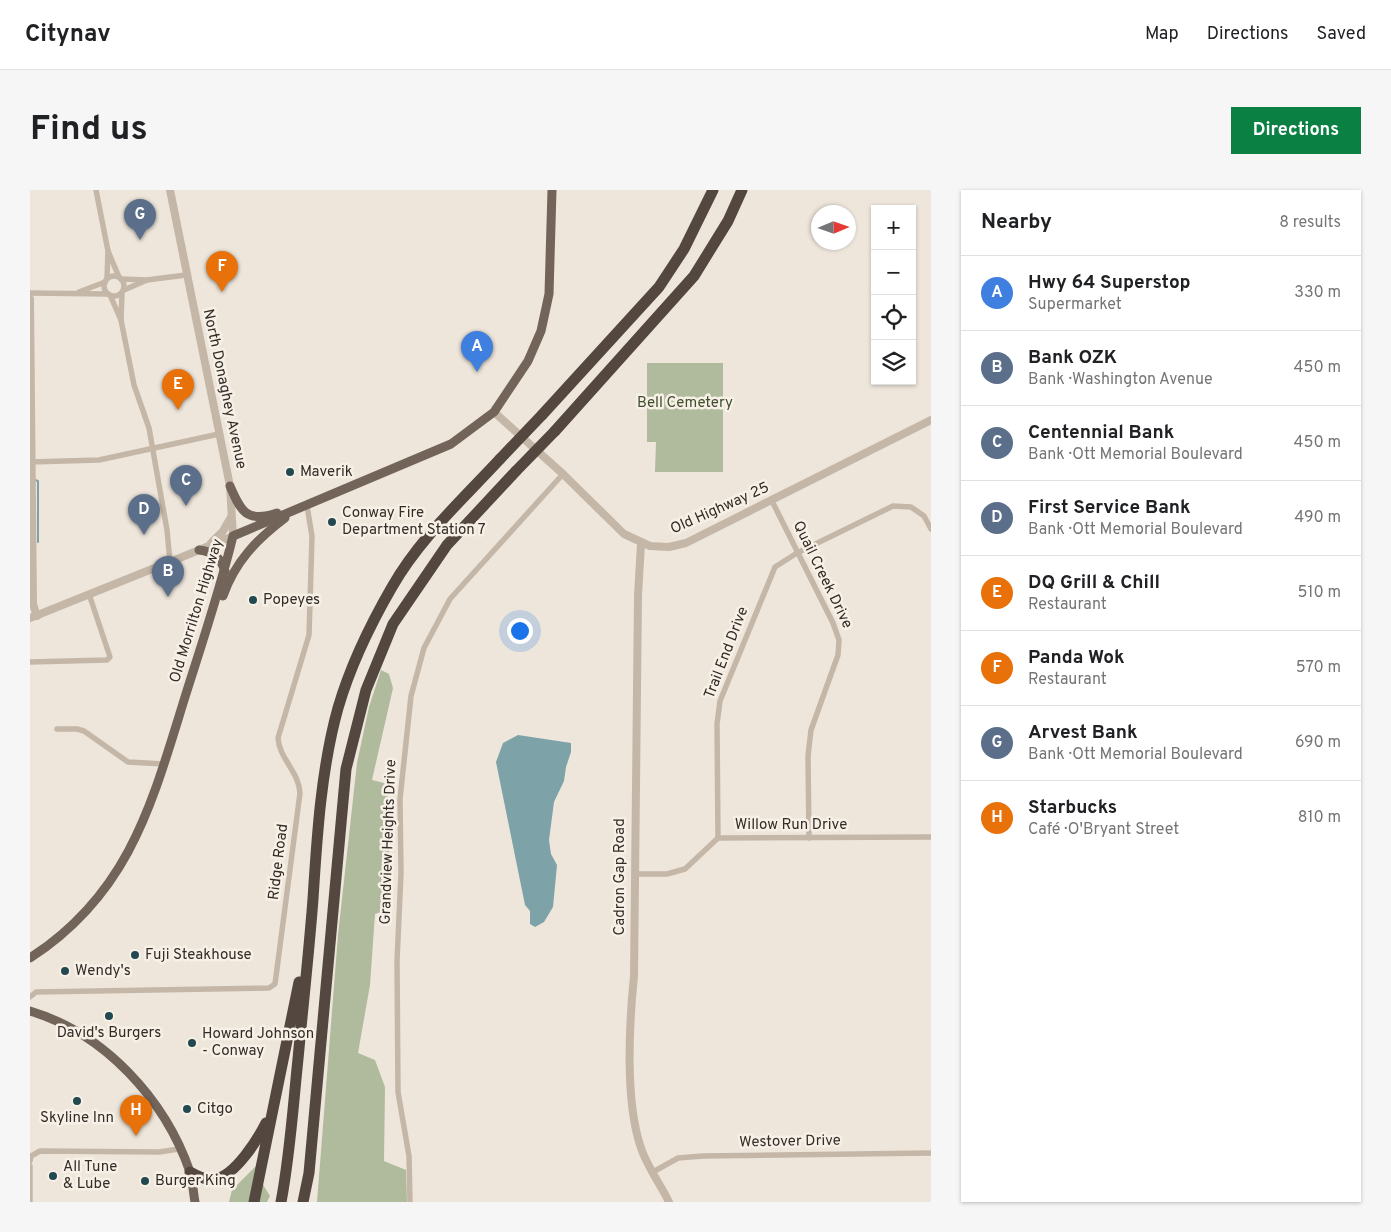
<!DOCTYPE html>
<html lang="en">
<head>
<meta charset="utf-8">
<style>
  :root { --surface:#fff; --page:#f6f6f6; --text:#202124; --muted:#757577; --line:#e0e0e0; --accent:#0b8043 }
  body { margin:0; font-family:Overpass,sans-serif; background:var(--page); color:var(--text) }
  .controls { position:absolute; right:15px; top:15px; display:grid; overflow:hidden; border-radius:0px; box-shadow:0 1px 4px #0004 }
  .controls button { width:45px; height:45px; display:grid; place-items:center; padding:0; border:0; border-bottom:1px solid var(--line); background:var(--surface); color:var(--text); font:25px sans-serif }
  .compass { position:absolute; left:781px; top:15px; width:45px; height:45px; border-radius:50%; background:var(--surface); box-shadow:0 1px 4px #0004; rotate:88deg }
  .you { position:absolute; left:489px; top:440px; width:18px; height:18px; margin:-12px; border:4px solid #fff; border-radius:50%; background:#1a73e8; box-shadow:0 0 0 8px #1a73e833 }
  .badge { display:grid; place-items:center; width:32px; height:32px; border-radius:50%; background:var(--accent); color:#fff; font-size:16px; font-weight:700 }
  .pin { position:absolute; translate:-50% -41px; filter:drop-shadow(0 1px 2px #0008) }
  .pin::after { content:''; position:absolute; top:26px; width:18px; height:15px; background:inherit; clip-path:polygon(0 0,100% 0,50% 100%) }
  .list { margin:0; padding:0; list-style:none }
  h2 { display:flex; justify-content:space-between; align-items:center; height:65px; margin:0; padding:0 20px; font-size:21px }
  h2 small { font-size:16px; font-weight:400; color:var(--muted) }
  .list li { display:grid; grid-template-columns:32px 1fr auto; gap:15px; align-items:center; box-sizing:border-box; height:75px; padding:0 20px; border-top:1px solid var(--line) }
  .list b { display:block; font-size:19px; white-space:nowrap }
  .list p { margin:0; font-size:16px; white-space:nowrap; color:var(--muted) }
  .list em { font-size:16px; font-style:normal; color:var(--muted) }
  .icon { flex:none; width:28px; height:28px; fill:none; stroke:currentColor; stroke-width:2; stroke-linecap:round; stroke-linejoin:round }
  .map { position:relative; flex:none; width:901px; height:1012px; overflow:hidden; border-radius:0px }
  header { display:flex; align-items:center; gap:30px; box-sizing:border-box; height:70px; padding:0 25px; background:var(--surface); border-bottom:1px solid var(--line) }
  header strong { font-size:24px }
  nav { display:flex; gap:28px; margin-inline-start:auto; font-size:18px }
  .intro { display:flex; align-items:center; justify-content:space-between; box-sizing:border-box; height:120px; padding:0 30px }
  h1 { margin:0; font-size:35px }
  .button { padding:12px 22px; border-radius:0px; background:var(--accent); color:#fff; font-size:18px; font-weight:700 }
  main { display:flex; gap:30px; padding:0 30px }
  aside { flex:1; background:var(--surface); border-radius:0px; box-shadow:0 1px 4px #0004 }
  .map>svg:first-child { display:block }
</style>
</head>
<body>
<header>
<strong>Citynav</strong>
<nav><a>Map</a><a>Directions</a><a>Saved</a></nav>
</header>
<div class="intro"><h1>Find us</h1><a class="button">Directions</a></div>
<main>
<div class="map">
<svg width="901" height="1012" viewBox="0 0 901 1012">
  <rect width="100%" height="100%" fill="#eee6db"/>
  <g fill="#afbb9c">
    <path d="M617,173H693V282H625L626,252H617Z"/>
    <path d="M351,480L359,484L363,498L342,590L358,594L360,719L345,724L340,795L328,863L345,870L355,897L354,971L376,980L377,1012H287L308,745L327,573L339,517Z"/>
    <path d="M227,975L232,993L240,1006L237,1012H199L202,1000Z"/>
  </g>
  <path fill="#7da3a8" d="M488,545L541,553V562L536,577L534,591L524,612L519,650L521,664L527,675L523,717L514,732L505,737L500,734V721L495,715L466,572L473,553Z"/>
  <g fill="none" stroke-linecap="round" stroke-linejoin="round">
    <path stroke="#7da3a8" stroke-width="2" d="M5,290L8,291V352"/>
    <g stroke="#c5b7a8" stroke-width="5.5">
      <path d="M66,0L78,61L89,87"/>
      <circle cx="84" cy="96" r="10"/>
      <path d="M77,89L78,61"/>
      <path d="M91,89L117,90L156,85"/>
      <path d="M94,100L117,90"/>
      <path d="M49,102L75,92"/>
      <path d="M0,103L78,104"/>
      <path d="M80,105L91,130L104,195L119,238L137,340L140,372L138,373"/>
      <path d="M91,130L92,103"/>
      <path d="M0,272L69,270L189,244"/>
      <path d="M742,311L803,433L809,450L808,465L781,540L778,566L779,648"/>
      <path d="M0,472L77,470L80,467L59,404"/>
      <path d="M27,539H47L54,541L98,572L134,574"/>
      <path d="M688,648L687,534L690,511L745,377L767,363L863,316L881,317L894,326L901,339"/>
      <path d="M604,684H637L655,679L688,648L901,647"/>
      <path d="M0,807L6,802L239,798L245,794L270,603C269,582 249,568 248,548L279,445L282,346L277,316"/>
      <path d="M0,971L1,966L10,961L129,962L149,959"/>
      <path d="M0,976V1012"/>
      <path d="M623,982L648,968L673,966L901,963"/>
      <path d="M380,1012L379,966L368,902L367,771L371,683L370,609L381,506L394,458L420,409L533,284"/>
    </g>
    <g stroke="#c5b7a8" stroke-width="8">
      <path d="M140,0L200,296L203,346L140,372"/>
      <path d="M0,109L3,414L7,426"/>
      <path d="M464,222L533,284L594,344L620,356L639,357L656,353L901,230"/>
      <path d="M181,353L193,341L201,327"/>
      <path d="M611,354L608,405L604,786C599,835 595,912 611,958C617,976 630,994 639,1012"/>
      <path d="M0,428L137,373"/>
    </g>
    <g stroke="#73645a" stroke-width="9">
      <path d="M200,296C211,322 217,333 247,323"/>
      <path d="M169,360C184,362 190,367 195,381"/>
      <path d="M193,406C205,372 226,350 255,328"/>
      <path d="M0,768C100,703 122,613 155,507C172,453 190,400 203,346L421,254L464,222L498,171L511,141L519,104L522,0"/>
      <path d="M0,821C74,843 135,909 160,982C163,991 163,1002 165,1012"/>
    </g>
    <g stroke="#53473f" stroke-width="11">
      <path d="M512,225L629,97L654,59L683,0"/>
      <path d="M525,241L664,86L698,31L712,0"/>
      <path d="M160,982C167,986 177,991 185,989C205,986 228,949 236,933"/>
      <path d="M224,1012L269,792"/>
      <path d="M251,1012C260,965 263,916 268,869C273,815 279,762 283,709C287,646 291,579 308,518C320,477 340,435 362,397C389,349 433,309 470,269"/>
      <path d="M273,1012L279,983L316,579L336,500L363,434L417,355L486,281"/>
    </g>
    <g stroke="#53473f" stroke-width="11">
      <path d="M470,269L512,225"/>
      <path d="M486,281L525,241"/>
    </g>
  </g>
  <g fill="#22494f" stroke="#f7f0e6" stroke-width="2">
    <circle cx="260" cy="282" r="5"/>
    <circle cx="302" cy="332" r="5"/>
    <circle cx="223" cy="410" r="5"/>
    <circle cx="105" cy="765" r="5"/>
    <circle cx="35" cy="781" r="5"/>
    <circle cx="79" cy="826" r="5"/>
    <circle cx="162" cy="853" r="5"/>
    <circle cx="47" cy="911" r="5"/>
    <circle cx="157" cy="919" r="5"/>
    <circle cx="23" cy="986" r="5"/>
    <circle cx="115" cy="991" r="5"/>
  </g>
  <g text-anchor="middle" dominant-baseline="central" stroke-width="5" stroke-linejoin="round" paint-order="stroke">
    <g font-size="15" fill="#332c27" stroke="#f7f0e6">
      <text transform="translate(194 199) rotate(78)">North Donaghey Avenue</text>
      <text transform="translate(690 319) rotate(-24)">Old Highway 25</text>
      <text transform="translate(792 385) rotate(64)">Quail Creek Drive</text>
      <text transform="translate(167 421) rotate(-73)">Old Morrilton Highway</text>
      <text transform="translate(697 463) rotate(-69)">Trail End Drive</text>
      <text x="761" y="635">Willow Run Drive</text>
      <text transform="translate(359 652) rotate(-88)">Grandview Heights Drive</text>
      <text transform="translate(249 672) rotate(-83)">Ridge Road</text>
      <text transform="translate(590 687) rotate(-90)">Cadron Gap Road</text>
      <text transform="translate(760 952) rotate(-1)">Westover Drive</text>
    </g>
    <g font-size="15" fill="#404e2e" stroke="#f7f0e6">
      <text x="655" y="213">Bell Cemetery</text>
    </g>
    <g font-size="15" fill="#332c27" stroke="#f7f0e6" text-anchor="start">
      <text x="270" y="282">Maverik</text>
      <text x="312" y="323">Conway Fire<tspan x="312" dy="17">Department Station 7</tspan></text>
      <text x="233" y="410">Popeyes</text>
      <text x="115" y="765">Fuji Steakhouse</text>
      <text x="45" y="781">Wendy's</text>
      <text x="79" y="843" text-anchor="middle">David's Burgers</text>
      <text x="172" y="844">Howard Johnson<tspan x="172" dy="17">- Conway</tspan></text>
      <text x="167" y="919">Citgo</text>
      <text x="47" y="928" text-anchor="middle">Skyline Inn</text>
      <text x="33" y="977">All Tune<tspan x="33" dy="17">&amp; Lube</tspan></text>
      <text x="125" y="991">Burger King</text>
    </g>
  </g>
</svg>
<div class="controls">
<button>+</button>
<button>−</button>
<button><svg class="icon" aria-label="locate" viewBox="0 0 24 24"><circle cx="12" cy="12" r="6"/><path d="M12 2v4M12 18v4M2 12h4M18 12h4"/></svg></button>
<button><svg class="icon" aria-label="layers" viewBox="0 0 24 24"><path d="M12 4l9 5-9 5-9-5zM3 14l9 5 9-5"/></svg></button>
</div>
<svg class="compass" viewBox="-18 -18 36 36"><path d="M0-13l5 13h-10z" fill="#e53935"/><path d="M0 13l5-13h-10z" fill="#757577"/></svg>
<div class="you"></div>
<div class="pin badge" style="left:447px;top:182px;background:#3f7fe0">A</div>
<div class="pin badge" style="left:138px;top:407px;background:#5c6f8a">B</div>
<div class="pin badge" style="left:156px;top:316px;background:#5c6f8a">C</div>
<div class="pin badge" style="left:114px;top:345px;background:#5c6f8a">D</div>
<div class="pin badge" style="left:148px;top:220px;background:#e8710a">E</div>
<div class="pin badge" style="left:192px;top:102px;background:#e8710a">F</div>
<div class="pin badge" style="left:110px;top:50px;background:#5c6f8a">G</div>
<div class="pin badge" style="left:106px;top:946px;background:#e8710a">H</div>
</div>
<aside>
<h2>Nearby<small>8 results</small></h2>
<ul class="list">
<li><span class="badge" style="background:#3f7fe0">A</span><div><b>Hwy 64 Superstop</b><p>Supermarket</p></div><em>330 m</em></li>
<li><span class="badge" style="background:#5c6f8a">B</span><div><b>Bank OZK</b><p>Bank · Washington Avenue</p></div><em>450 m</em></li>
<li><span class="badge" style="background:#5c6f8a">C</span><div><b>Centennial Bank</b><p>Bank · Ott Memorial Boulevard</p></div><em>450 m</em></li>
<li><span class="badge" style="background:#5c6f8a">D</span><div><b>First Service Bank</b><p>Bank · Ott Memorial Boulevard</p></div><em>490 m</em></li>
<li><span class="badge" style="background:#e8710a">E</span><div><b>DQ Grill &amp; Chill</b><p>Restaurant</p></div><em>510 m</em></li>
<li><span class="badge" style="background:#e8710a">F</span><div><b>Panda Wok</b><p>Restaurant</p></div><em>570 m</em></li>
<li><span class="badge" style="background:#5c6f8a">G</span><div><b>Arvest Bank</b><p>Bank · Ott Memorial Boulevard</p></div><em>690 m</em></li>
<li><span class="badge" style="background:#e8710a">H</span><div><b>Starbucks</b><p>Café · O'Bryant Street</p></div><em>810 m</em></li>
</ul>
</aside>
</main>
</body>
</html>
